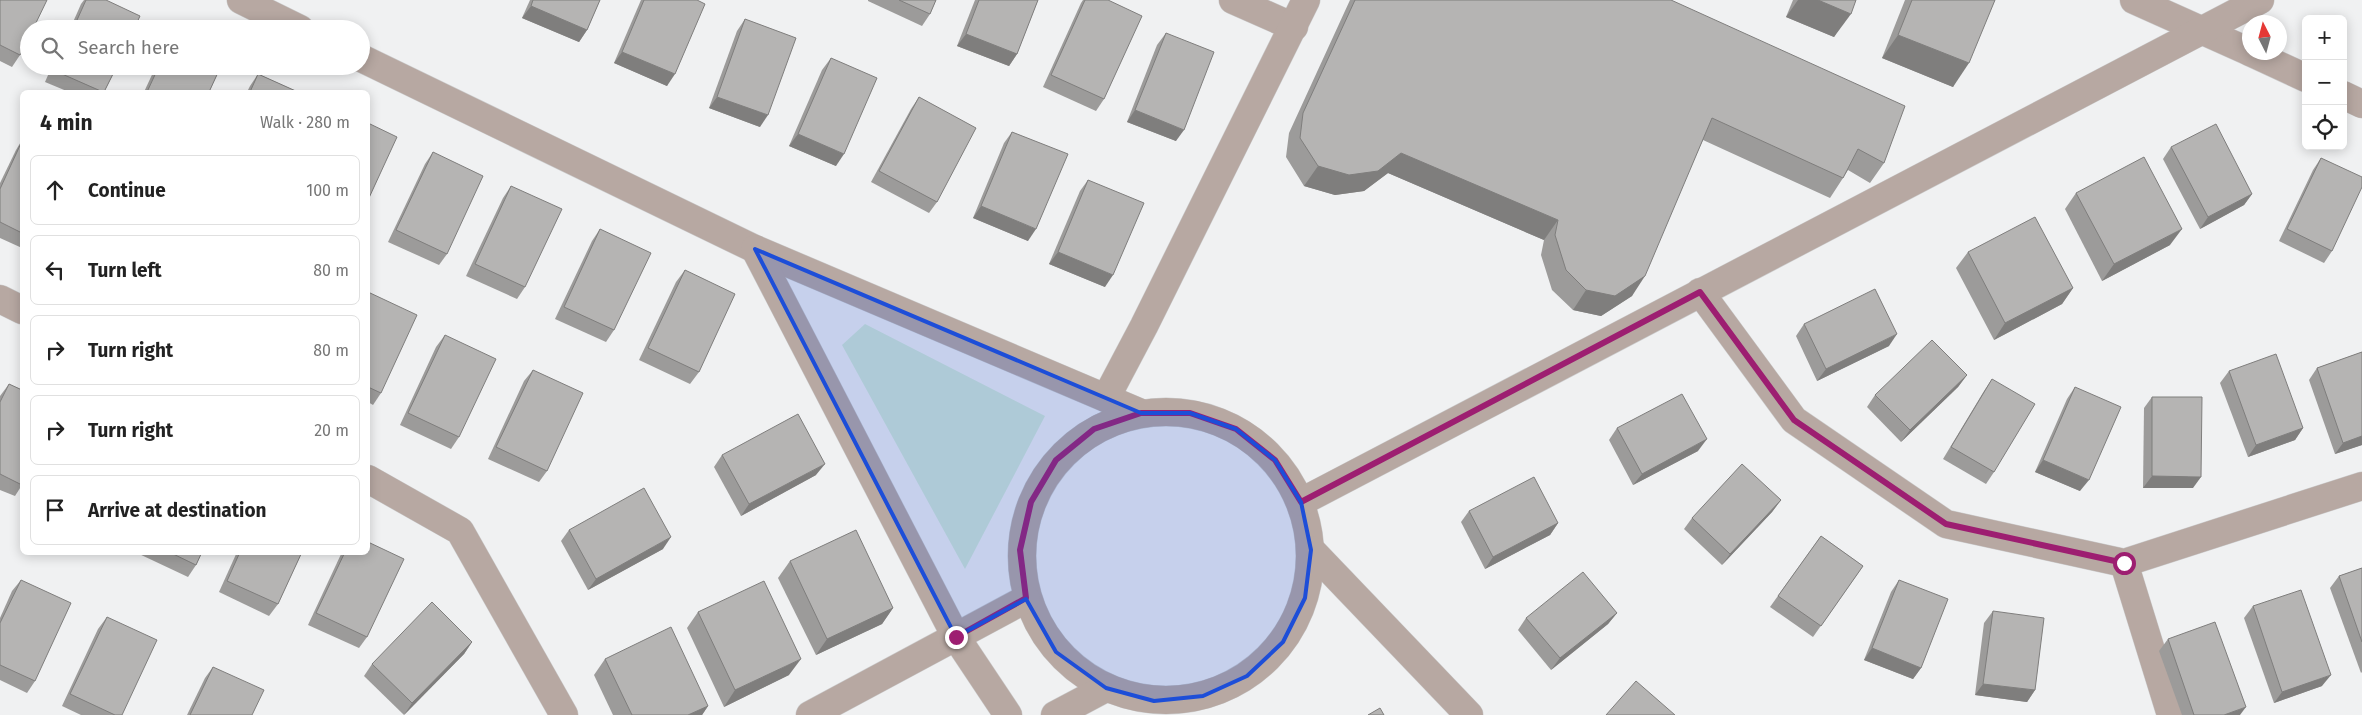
<!DOCTYPE html>
<html lang="en">
<head>
<meta charset="utf-8">
<style>
  :root { --surface:#fff; --page:#f6f6f6; --text:#222; --muted:#767676; --line:#e0e0e0 }
  body { margin:0; font-family:"Fira Sans",sans-serif; background:var(--page); color:var(--text) }
  .controls { position:absolute; right:15px; top:15px; display:grid; overflow:hidden; border-radius:8px; box-shadow:0 2px 12px #0003 }
  .controls button { width:45px; height:45px; display:grid; place-items:center; padding:0; border:0; border-bottom:1px solid var(--line); background:var(--surface); color:var(--text); font:25px sans-serif }
  .compass { position:absolute; left:2242px; top:15px; width:45px; height:45px; border-radius:50%; background:var(--surface); box-shadow:0 2px 12px #0003; rotate:354deg }
  .stop { position:absolute; width:15px; height:15px; margin:-11px; border:4px solid #9d1e71; border-radius:50%; background:#fff }
  .stop.end { background:#9d1e71; border-color:#fff; box-shadow:0 1px 5px #0008 }
  .list { margin:0; padding:0; list-style:none }
  h2 { display:flex; justify-content:space-between; align-items:center; height:65px; margin:0; padding:0 20px; font-size:21px }
  h2 small { font-size:16px; font-weight:400; color:var(--muted) }
  .list li { display:grid; grid-template-columns:32px 1fr auto; gap:15px; align-items:center; box-sizing:border-box; height:70px; margin:0 10px 10px; padding:0 10px; border:1px solid var(--line); border-radius:8px }
  .list b { display:block; font-size:19px; white-space:nowrap }
  .list em { font-size:16px; font-style:normal; color:var(--muted) }
  .icon { flex:none; width:28px; height:28px; fill:none; stroke:currentColor; stroke-width:2; stroke-linecap:round; stroke-linejoin:round }
  .map { position:relative; flex:none; width:2362px; height:715px; overflow:hidden }
  .search { position:absolute; background:var(--surface); box-shadow:0 2px 12px #0003; left:20px; top:20px; width:350px; height:55px; display:flex; align-items:center; gap:12px; box-sizing:border-box; padding:0 18px; border-radius:28px; color:var(--muted); font-size:19px }
  .panel { position:absolute; background:var(--surface); box-shadow:0 2px 12px #0003; left:20px; top:90px; width:350px; height:465px; border-radius:8px }
  .map>svg:first-child { display:block }
</style>
</head>
<body>
<div class="map">
<svg width="2362" height="715" viewBox="0 0 2362 715">
  <rect width="100%" height="100%" fill="#f0f1f2"/>
  <path fill="#d3e9d7" d="M865,324L1045,416L965,569L842,345Z"/>
  <g fill="none" stroke-linecap="round" stroke-linejoin="round">
    <defs>
      <g id="minor">
        <path d="M241,0L300,29"/>
        <path d="M1233,0L1294,27"/>
        <path d="M2134,0L2250,52"/>
        <path d="M2250,52L2306,78"/>
        <path d="M361,58L755,249L1141,413"/>
        <path d="M2343,95L2362,104"/>
        <path d="M755,249L956,637L1008,715"/>
        <path d="M1700,292L1794,420L1946,524L2124,563L2362,486"/>
        <path d="M0,299L22,310"/>
        <path d="M1106,398L1144,326L1306,0"/>
        <circle cx="1166" cy="556" r="144"/>
        <path d="M368,479L460,531L564,715"/>
        <path d="M1301,502L2260,0"/>
        <path d="M1311,550L1469,715"/>
        <path d="M2124,563L2171,715"/>
        <path d="M810,715L1026,599"/>
        <path d="M1055,715L1106,688"/>
      </g>
    </defs>
    <use href="#minor" stroke="#cdcecf" stroke-width="29"/>
    <use href="#minor" stroke="#b7a8a2" stroke-width="28"/>
  </g>
  <g fill="#9c9b9a">
    <path d="M0,0L20,55L12,67L0,61Z"/>
    <path d="M84,0H106L134,29H70L81,4Z"/>
    <path d="M530,0H600L587,30L579,42L522,18Z"/>
    <path d="M641,0H697L667,86L614,63Z"/>
    <path d="M868,0H936L930,14L922,26L868,1Z"/>
    <path d="M975,0H1038L1017,54L1009,66L957,46Z"/>
    <path d="M1083,0H1108L1104,99L1096,111L1043,87L1081,3Z"/>
    <path d="M1350,0H1671L1884,163L1870,183L1848,170L1843,178L1830,198L1703,140L1632,296L1601,316L1573,310L1552,290L1541,255L1544,240L1388,173L1364,191L1335,195L1304,186L1286,157L1289,133Z"/>
    <path d="M1793,0H1856L1834,37L1786,17Z"/>
    <path d="M1905,0H1995L1953,87L1882,58Z"/>
    <path d="M745,19L760,127L709,108L737,31Z"/>
    <path d="M1166,33L1176,141L1127,122L1157,45Z"/>
    <path d="M831,58L836,166L789,146L822,70Z"/>
    <path d="M52,66H117L104,92H69L45,82Z"/>
    <path d="M156,66H221L209,92H144Z"/>
    <path d="M258,74L298,92H247L250,86Z"/>
    <path d="M919,97L937,202L929,213L871,182L911,109Z"/>
    <path d="M1012,132L1028,241L973,218L1004,143Z"/>
    <path d="M22,140V248L0,238V183L16,150Z"/>
    <path d="M2171,147L2252,194L2244,205L2200,229L2163,159Z"/>
    <path d="M433,152L447,254L439,265L388,242L425,164Z"/>
    <path d="M2321,158L2332,251L2324,263L2279,241L2313,170Z"/>
    <path d="M1088,180L1105,287L1049,264L1080,191Z"/>
    <path d="M511,186L525,287L517,299L466,276L503,198Z"/>
    <path d="M2076,193L2170,245L2102,281L2065,209Z"/>
    <path d="M600,229L614,330L606,342L555,319L592,241Z"/>
    <path d="M1968,252L2073,288L2062,304L1994,340L1956,268Z"/>
    <path d="M685,270L699,372L690,384L639,360L676,282Z"/>
    <path d="M368,292L381,393L373,405L368,402Z"/>
    <path d="M1804,324L1889,346L1817,381L1796,336Z"/>
    <path d="M445,335L459,437L451,449L400,425L436,347Z"/>
    <path d="M2362,352V445L2335,454L2309,380L2317,368Z"/>
    <path d="M533,370L547,471L539,482L488,459L524,381Z"/>
    <path d="M2229,371L2303,428L2295,440L2248,457L2220,383Z"/>
    <path d="M1967,375L1958,387L1901,442L1867,407L1875,395Z"/>
    <path d="M1992,379L1994,472L1986,484L1943,459L1984,391Z"/>
    <path d="M9,384L22,390V485L15,496L0,490V396Z"/>
    <path d="M2075,387L2080,491L2035,472L2067,399Z"/>
    <path d="M2152,397L2193,488H2143L2144,408Z"/>
    <path d="M1617,428L1698,451L1633,485L1609,440Z"/>
    <path d="M722,455L816,475L741,516L714,467Z"/>
    <path d="M1781,500L1772,512L1722,565L1684,529L1692,518Z"/>
    <path d="M1469,511L1558,523L1550,535L1485,569L1461,522Z"/>
    <path d="M569,530L663,549L588,590L561,541Z"/>
    <path d="M1821,536L1863,566L1813,637L1770,607Z"/>
    <path d="M138,552H202L196,565L188,577L137,553Z"/>
    <path d="M237,552H302L278,604L269,616L219,592Z"/>
    <path d="M342,552H368L367,637L359,648L308,625Z"/>
    <path d="M790,561L893,608L882,624L816,655L778,578Z"/>
    <path d="M2362,568V672L2361,673L2330,588L2339,576Z"/>
    <path d="M21,580L35,681L27,693L0,680V618L12,591Z"/>
    <path d="M1899,580L1921,668L1913,679L1864,660L1891,592Z"/>
    <path d="M2253,606L2322,686L2274,703L2244,618Z"/>
    <path d="M1993,611L2035,690L2027,702L1975,695L1984,623Z"/>
    <path d="M698,612L789,675L724,707L687,628Z"/>
    <path d="M1617,613L1608,624L1551,670L1518,630L1526,618Z"/>
    <path d="M107,617L122,715H81L62,706L98,629Z"/>
    <path d="M2168,639L2240,715H2182L2159,651Z"/>
    <path d="M472,642L464,654L404,715L364,676L372,664Z"/>
    <path d="M605,659L708,706L702,715H613L594,675Z"/>
    <path d="M213,667L252,715H187L205,678Z"/>
  </g>
  <g fill="#7f7e7d">
    <path d="M1798,0H1818L1851,14L1834,37L1786,17Z"/>
    <path d="M531,6L587,30L579,42L522,18Z"/>
    <path d="M966,34L1017,54L1009,66L957,46Z"/>
    <path d="M1898,35L1969,63L1953,87L1882,58Z"/>
    <path d="M622,52L675,74L667,86L614,63Z"/>
    <path d="M717,97L768,115L760,127L709,108Z"/>
    <path d="M1135,110L1184,130L1176,141L1127,122Z"/>
    <path d="M798,134L844,154L836,166L789,146Z"/>
    <path d="M1401,153L1558,220L1544,240L1388,173L1364,191L1335,195L1304,186L1318,166Z"/>
    <path d="M2252,194L2244,205L2200,229L2208,217Z"/>
    <path d="M981,206L1036,229L1028,241L973,218Z"/>
    <path d="M2182,229L2170,245L2102,281L2114,264Z"/>
    <path d="M1058,252L1113,275L1105,287L1049,264Z"/>
    <path d="M1645,276L1632,296L1601,316L1573,310L1586,290Z"/>
    <path d="M2073,288L2062,304L1994,340L2005,323Z"/>
    <path d="M1897,334L1889,346L1817,381L1826,369Z"/>
    <path d="M1967,375L1958,387L1901,442L1910,430Z"/>
    <path d="M2303,428L2295,440L2248,457L2256,445Z"/>
    <path d="M2362,436V445L2335,454L2343,443Z"/>
    <path d="M1707,439L1698,451L1633,485L1642,474Z"/>
    <path d="M2043,460L2089,480L2080,491L2035,472Z"/>
    <path d="M825,464L816,475L741,516L749,504Z"/>
    <path d="M2152,476L2201,477L2193,488H2143Z"/>
    <path d="M1781,500L1772,512L1722,565L1730,554Z"/>
    <path d="M1558,523L1550,535L1485,569L1493,557Z"/>
    <path d="M671,537L663,549L588,590L596,579Z"/>
    <path d="M893,608L882,624L816,655L827,639Z"/>
    <path d="M1617,613L1608,624L1551,670L1560,658Z"/>
    <path d="M472,642L464,654L404,715L412,703Z"/>
    <path d="M1872,648L1921,668L1913,679L1864,660Z"/>
    <path d="M801,659L789,675L724,707L735,690Z"/>
    <path d="M2331,675L2322,686L2274,703L2282,692Z"/>
    <path d="M1983,684L2035,690L2027,702L1975,695Z"/>
    <path d="M708,706L702,715H688Z"/>
    <path d="M2246,707L2240,715H2224Z"/>
  </g>
  <g fill="#b5b4b3" stroke="#7f7e7d">
    <path d="M0,0H47L33,29H29V37L20,55L0,45Z"/>
    <path d="M86,0H106L140,16L134,29H73Z"/>
    <path d="M533,0H600L587,30L531,6Z"/>
    <path d="M644,0H697L705,4L675,74L622,52Z"/>
    <path d="M899,0H936L930,14Z"/>
    <path d="M979,0H1038L1017,54L966,34Z"/>
    <path d="M1085,0H1108L1142,16L1104,99L1051,75Z"/>
    <path d="M1355,0H1671L1905,106L1884,163L1858,149L1843,178L1712,118L1645,276L1615,296L1586,290L1566,270L1555,235L1558,220L1401,153L1378,171L1349,175L1318,166L1300,138L1303,113Z"/>
    <path d="M1818,0H1856L1851,14Z"/>
    <path d="M1912,0H1995L1969,63L1898,35Z"/>
    <path d="M745,19L796,38L768,115L717,97Z"/>
    <path d="M1166,33L1214,52L1184,130L1135,110Z"/>
    <path d="M831,58L877,78L844,154L798,134Z"/>
    <path d="M55,66H117L104,92H103L53,70Z"/>
    <path d="M159,66H221L209,92H147Z"/>
    <path d="M258,74L298,92H250Z"/>
    <path d="M919,97L976,128L937,202L879,171Z"/>
    <path d="M368,123L397,137L368,200Z"/>
    <path d="M2216,124L2252,194L2208,217L2171,147Z"/>
    <path d="M1012,132L1068,154L1036,229L981,206Z"/>
    <path d="M22,141V233L0,222V189Z"/>
    <path d="M433,152L483,176L447,254L396,230Z"/>
    <path d="M2144,157L2182,229L2114,264L2076,193Z"/>
    <path d="M2321,158L2362,177V187L2332,251L2287,229Z"/>
    <path d="M1088,180L1144,203L1113,275L1058,252Z"/>
    <path d="M511,186L562,209L525,287L475,264Z"/>
    <path d="M2035,217L2073,288L2005,323L1968,252Z"/>
    <path d="M600,229L651,253L614,330L564,307Z"/>
    <path d="M685,270L735,294L699,372L648,348Z"/>
    <path d="M1875,289L1897,334L1826,369L1804,324Z"/>
    <path d="M368,292L417,315L381,393L368,387Z"/>
    <path d="M445,335L496,359L459,437L408,413Z"/>
    <path d="M1932,340L1967,375L1910,430L1875,395Z"/>
    <path d="M2362,352V436L2343,443L2317,368Z"/>
    <path d="M2276,354L2303,428L2256,445L2229,371Z"/>
    <path d="M533,370L583,393L547,471L496,447Z"/>
    <path d="M1992,379L2035,404L1994,472L1951,447Z"/>
    <path d="M9,384L22,390V485L0,474V402Z"/>
    <path d="M2075,387L2121,407L2089,480L2043,460Z"/>
    <path d="M1682,394L1707,439L1642,474L1617,428Z"/>
    <path d="M2152,397H2202L2201,477L2152,476Z"/>
    <path d="M798,414L825,464L749,504L722,455Z"/>
    <path d="M1742,464L1781,500L1730,554L1692,518Z"/>
    <path d="M1534,477L1558,523L1493,557L1469,511Z"/>
    <path d="M644,488L671,537L596,579L569,530Z"/>
    <path d="M856,530L893,608L827,639L790,561Z"/>
    <path d="M1821,536L1863,566L1821,626L1778,596Z"/>
    <path d="M368,542L404,559L367,637L316,613L345,552H368Z"/>
    <path d="M169,552H202L196,565Z"/>
    <path d="M240,552H302L278,604L227,581Z"/>
    <path d="M2362,568V642L2339,576Z"/>
    <path d="M1583,572L1617,613L1560,658L1526,618Z"/>
    <path d="M21,580L71,603L35,681L0,665V623Z"/>
    <path d="M1899,580L1948,599L1921,668L1872,648Z"/>
    <path d="M764,581L801,659L735,690L698,612Z"/>
    <path d="M2301,590L2331,675L2282,692L2253,606Z"/>
    <path d="M432,602L472,642L412,703L372,664Z"/>
    <path d="M1993,611L2044,618L2035,690L1983,684Z"/>
    <path d="M107,617L157,640L122,715H115L70,694Z"/>
    <path d="M2215,622L2246,707L2224,715H2194L2168,639Z"/>
    <path d="M671,627L708,706L688,715H632L605,659Z"/>
    <path d="M213,667L264,690L252,715H190Z"/>
    <path d="M1636,681L1675,715H1606Z"/>
    <path d="M1380,708L1384,715H1368Z"/>
  </g>
  <g fill="none" stroke-linecap="round" stroke-linejoin="round">
    <path stroke="#9d1e71" stroke-width="6" d="M956,637L1026,598L1020,550L1031,502L1056,460L1094,429L1141,413H1190L1236,429L1275,460L1301,502L1700,292L1794,420L1946,524L2124,563"/>
  </g>
  <path fill="#1d4ed8" fill-opacity="0.2" stroke="#1d4ed8" stroke-width="4" stroke-linejoin="round" d="M755,249L1141,413H1190L1236,429L1275,460L1301,502L1311,550L1305,598L1283,642L1247,676L1203,696L1154,701L1106,688L1056,652L1026,599L956,637Z"/>
</svg>
<div class="controls">
<button>+</button>
<button>−</button>
<button><svg class="icon" aria-label="locate" viewBox="0 0 24 24"><circle cx="12" cy="12" r="6"/><path d="M12 2v4M12 18v4M2 12h4M18 12h4"/></svg></button>
</div>
<svg class="compass" viewBox="-18 -18 36 36"><path d="M0-13l5 13h-10z" fill="#e53935"/><path d="M0 13l5-13h-10z" fill="#767676"/></svg>
<div class="stop" style="left:2124px;top:563px"></div>
<div class="stop end" style="left:956px;top:637px"></div>
<div class="search"><svg class="icon" aria-label="search" viewBox="0 0 24 24"><circle cx="10" cy="10" r="6"/><path d="M15 15l6 6"/></svg>Search here</div>
<section class="panel">
<h2>4 min<small>Walk · 280 m</small></h2>
<ul class="list">
<li><svg class="icon" aria-label="ahead" viewBox="0 0 24 24"><path d="M12 20V5M6 11l6-6 6 6"/></svg><div><b>Continue</b></div><em>100 m</em></li>
<li><svg class="icon" aria-label="left" viewBox="0 0 24 24"><path d="M17 20v-9H6M10 6l-5 5 5 5"/></svg><div><b>Turn left</b></div><em>80 m</em></li>
<li><svg class="icon" aria-label="right" viewBox="0 0 24 24"><path d="M7 20v-9h11M14 6l5 5-5 5"/></svg><div><b>Turn right</b></div><em>80 m</em></li>
<li><svg class="icon" aria-label="right" viewBox="0 0 24 24"><path d="M7 20v-9h11M14 6l5 5-5 5"/></svg><div><b>Turn right</b></div><em>20 m</em></li>
<li><svg class="icon" aria-label="arrive" viewBox="0 0 24 24"><path d="M6 21V4h12l-3 4 3 4H6"/></svg><div><b>Arrive at destination</b></div></li>
</ul>
</section>
</div>
</body>
</html>
